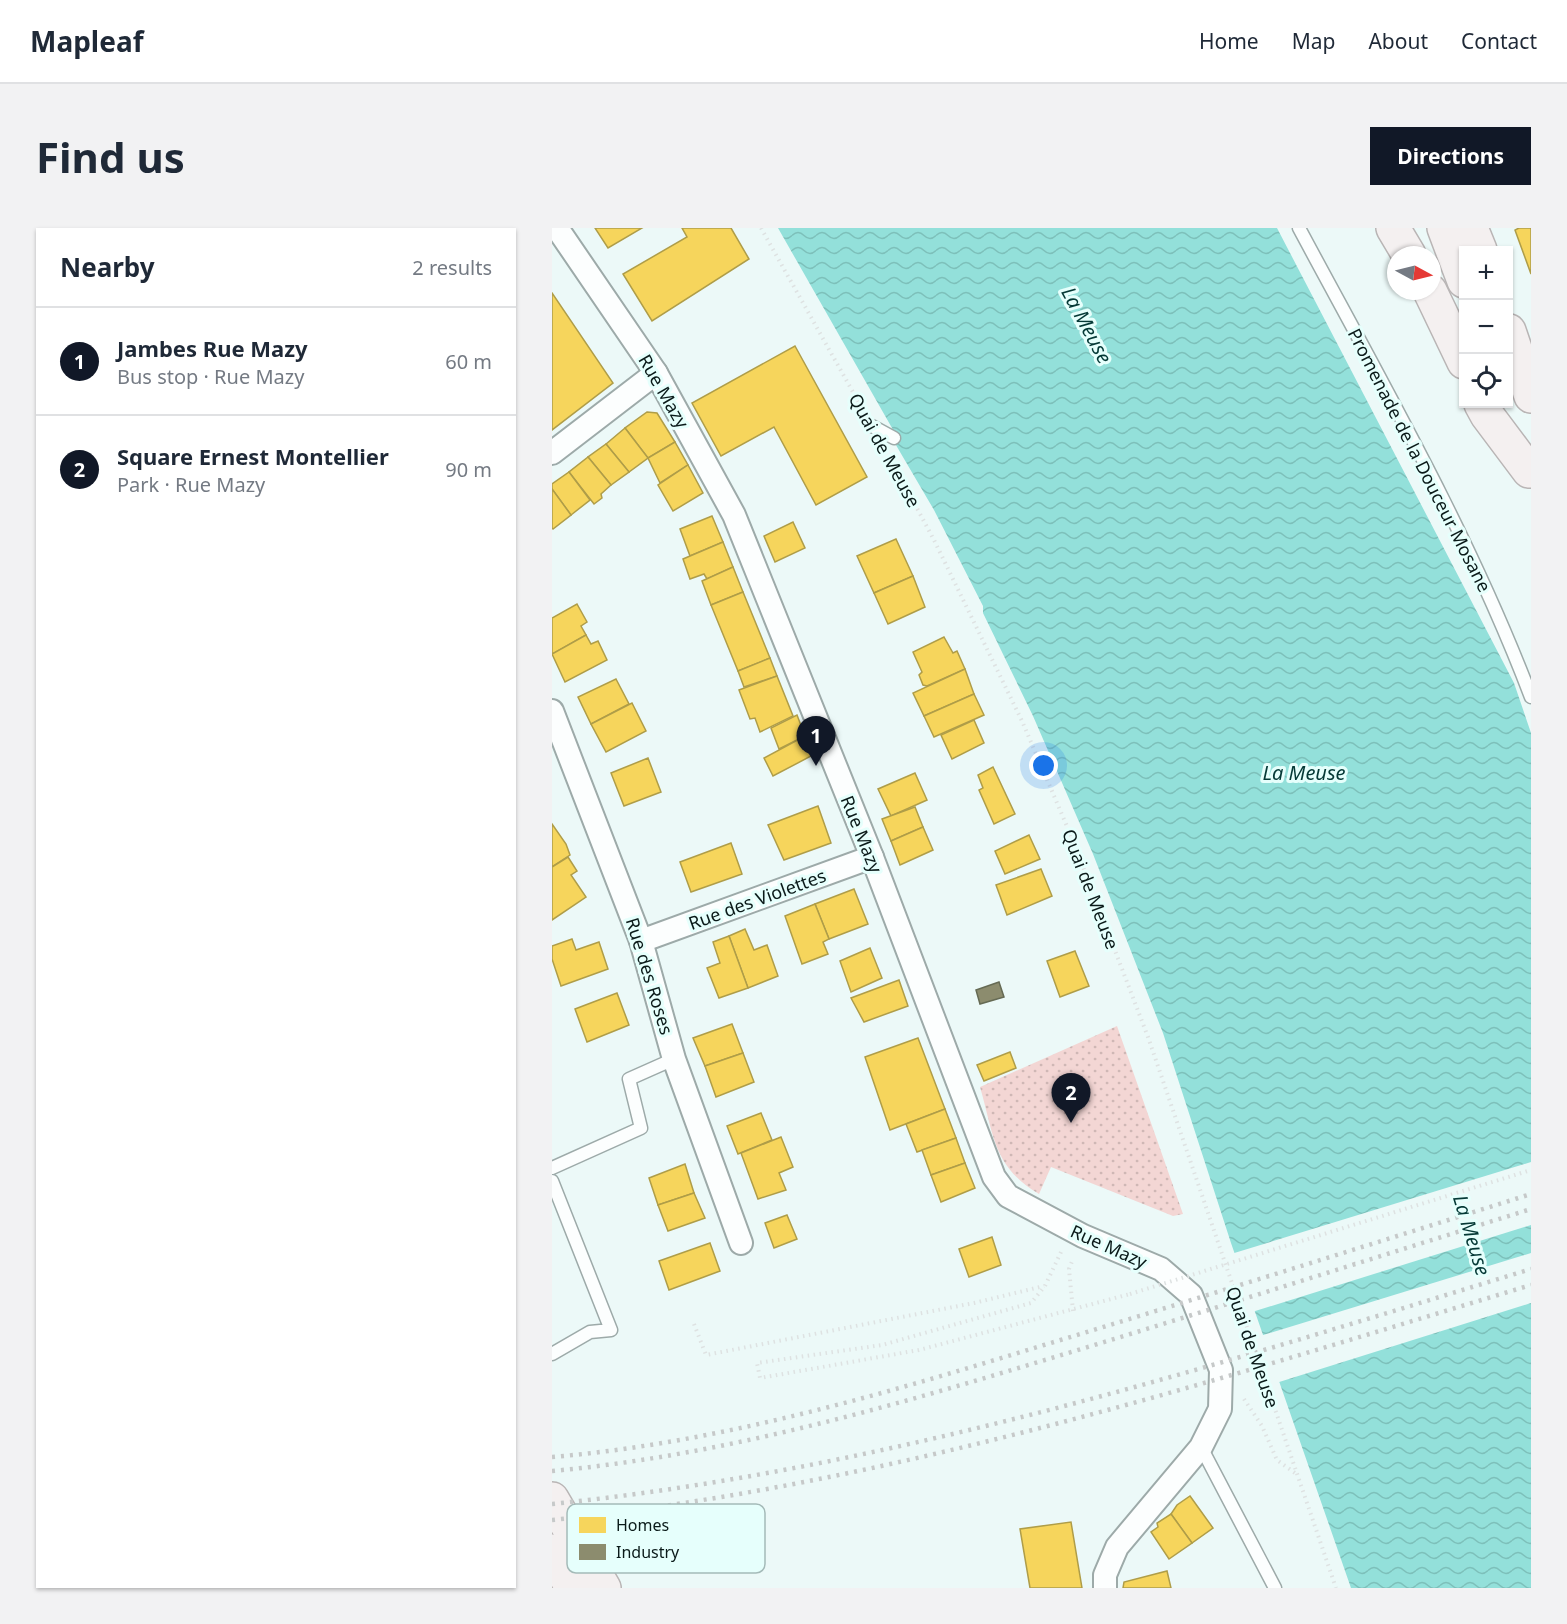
<!DOCTYPE html>
<html lang="en">
<head>
<meta charset="utf-8">
<style>
  :root { --surface:#fff; --page:#f2f2f3; --text:#1f2937; --muted:#747a83; --line:#e0e1e3; --accent:#111827 }
  body { margin:0; font-family:"Noto Sans",sans-serif; background:var(--page); color:var(--text) }
  .controls { position:absolute; right:18px; top:18px; display:grid; overflow:hidden; border-radius:0px; box-shadow:0 2px 4px #0004 }
  .controls button { width:54px; height:54px; display:grid; place-items:center; padding:0; border:0; border-bottom:2px solid var(--line); background:var(--surface); color:var(--text); font:30px sans-serif }
  .compass { position:absolute; left:835px; top:18px; width:54px; height:54px; border-radius:50%; background:var(--surface); box-shadow:0 2px 4px #0004; rotate:97deg }
  .you { position:absolute; left:492px; top:538px; width:21px; height:21px; margin:-15px; border:4px solid #fff; border-radius:50%; background:#1a73e8; box-shadow:0 0 0 9px #1a73e833 }
  .badge { display:grid; place-items:center; width:39px; height:39px; border-radius:50%; background:var(--accent); color:#fff; font-size:20px; font-weight:700 }
  .pin { position:absolute; translate:-50% -50px; filter:drop-shadow(0 2px 3px #0008) }
  .pin::after { content:''; position:absolute; top:32px; width:21px; height:18px; background:inherit; clip-path:polygon(0 0,100% 0,50% 100%) }
  .list { margin:0; padding:0; list-style:none }
  h2 { display:flex; justify-content:space-between; align-items:center; height:78px; margin:0; padding:0 24px; font-size:26px }
  h2 small { font-size:20px; font-weight:400; color:var(--muted) }
  .list li { display:grid; grid-template-columns:39px 1fr auto; gap:18px; align-items:center; box-sizing:border-box; height:108px; padding:0 24px; border-top:2px solid var(--line) }
  .list b { display:block; font-size:22px; white-space:nowrap }
  .list p { margin:0; font-size:20px; white-space:nowrap; color:var(--muted) }
  .list em { font-size:20px; font-style:normal; color:var(--muted) }
  .icon { flex:none; width:33px; height:33px; fill:none; stroke:currentColor; stroke-width:2; stroke-linecap:round; stroke-linejoin:round }
  .map { position:relative; flex:none; width:979px; height:1360px; overflow:hidden; border-radius:0px }
  header { display:flex; align-items:center; gap:36px; box-sizing:border-box; height:84px; padding:0 30px; background:var(--surface); border-bottom:2px solid var(--line) }
  header strong { font-size:28px }
  nav { display:flex; gap:33px; margin-inline-start:auto; font-size:21px }
  .intro { display:flex; align-items:center; justify-content:space-between; box-sizing:border-box; height:144px; padding:0 36px }
  h1 { margin:0; font-size:42px }
  .button { padding:15px 27px; border-radius:0px; background:var(--accent); color:#fff; font-size:21px; font-weight:700 }
  main { display:flex; gap:36px; padding:0 36px }
  aside { flex:1; background:var(--surface); border-radius:0px; box-shadow:0 2px 4px #0004 }
  .map>svg:first-child { display:block }
</style>
</head>
<body>
<header>
<strong>Mapleaf</strong>
<nav><a>Home</a><a>Map</a><a>About</a><a>Contact</a></nav>
</header>
<div class="intro"><h1>Find us</h1><a class="button">Directions</a></div>
<main>
<aside>
<h2>Nearby<small>2 results</small></h2>
<ul class="list">
<li><span class="badge">1</span><div><b>Jambes Rue Mazy</b><p>Bus stop · Rue Mazy</p></div><em>60 m</em></li>
<li><span class="badge">2</span><div><b>Square Ernest Montellier</b><p>Park · Rue Mazy</p></div><em>90 m</em></li>
</ul>
</aside>
<div class="map">
<svg width="979" height="1360" viewBox="0 0 979 1360">
  <defs>
    <pattern id="park-dots" width="8" height="8" patternUnits="userSpaceOnUse" patternTransform="scale(1.5)"><rect width="8" height="8" fill="#f3d6d4"/><path d="M2 2h.1M6 6h.1" fill="none" stroke="#cfb7b5" stroke-width="1.8" stroke-linecap="round"/></pattern>
    <pattern id="water-waves" width="16" height="10" patternUnits="userSpaceOnUse" patternTransform="scale(1.5)"><rect width="16" height="10" fill="#93e0da"/><path d="M0 5q4-4 8 0t8 0" fill="none" stroke="#7dc0ba"/></pattern>
  </defs>
  <rect width="100%" height="100%" fill="#ecf9f8"/>
  <path fill="url(#park-dots)" d="M565,798L631,986L621,988L499,939L487,966C441,939 442,907 428,859Z"/>
  <path fill="url(#water-waves)" d="M226,0H725L962,455L979,505V1360H799L679,1015L611,805L541,626L481,488L431,385V378L382,282L341,212L344,207Z"/>
  <g fill="#ecf9f8">
    <path d="M979,934V997L700,1084L679,1026Z"/>
    <path d="M979,1025V1075L724,1155L708,1108Z"/>
  </g>
  <g fill="#f6d55c" stroke="#af9d48" stroke-width="1.5">
    <path d="M43,0H90L56,20Z"/>
    <path d="M130,0H179L197,31L100,93L71,46L135,9Z"/>
    <path d="M967,0H979V46L963,2Z"/>
    <path d="M0,65L61,155L0,202Z"/>
    <path d="M243,118L315,249L264,277L222,199L169,228L140,175Z"/>
    <path d="M95,184L105,185L123,214L96,230L73,200Z"/>
    <path d="M73,200L96,230L77,244L54,216Z"/>
    <path d="M123,214L136,237L108,255L96,230Z"/>
    <path d="M54,216L77,244L59,257L36,229Z"/>
    <path d="M36,229L59,257L49,266L50,270L42,276L17,244Z"/>
    <path d="M136,237L151,265L121,283L106,257Z"/>
    <path d="M17,244L38,272L19,287L0,261V256Z"/>
    <path d="M0,261L19,287L1,301L0,300Z"/>
    <path d="M160,288L171,314L138,328L128,301Z"/>
    <path d="M241,294L253,320L223,334L212,308Z"/>
    <path d="M344,311L361,348L322,365L305,328Z"/>
    <path d="M171,314L181,339L155,351L152,346L138,351L131,331Z"/>
    <path d="M181,339L191,364L159,377L150,353Z"/>
    <path d="M361,348L373,379L336,396L322,365Z"/>
    <path d="M191,364L218,430L186,443L159,377Z"/>
    <path d="M25,376L35,394L29,398L34,407L0,426V390Z"/>
    <path d="M34,407L39,416L46,413L55,432L13,454L0,426Z"/>
    <path d="M392,409L401,425L405,423L413,441L375,458L371,457L367,447L370,444L361,424Z"/>
    <path d="M218,430L225,448L192,459L186,443Z"/>
    <path d="M413,441L422,466L372,488L361,465Z"/>
    <path d="M225,448L241,488L208,504L203,490L198,491L187,462Z"/>
    <path d="M64,451L77,476L39,496L26,469Z"/>
    <path d="M422,466L432,487L382,509L372,488Z"/>
    <path d="M80,475L94,503L54,524L39,496Z"/>
    <path d="M245,487L253,508L227,521L219,500Z"/>
    <path d="M422,492L432,515L400,531L389,507Z"/>
    <path d="M253,508L261,527L221,548L212,530Z"/>
    <path d="M96,530L109,564L72,578L59,545Z"/>
    <path d="M441,539L463,586L442,596L427,562L431,560L426,547Z"/>
    <path d="M363,545L375,572L339,588L326,561Z"/>
    <path d="M266,578L279,615L232,632L216,597Z"/>
    <path d="M363,579L371,599L339,613L330,591Z"/>
    <path d="M0,596L14,616L18,627L0,639Z"/>
    <path d="M371,599L381,622L348,637L339,613Z"/>
    <path d="M477,607L488,631L453,646L443,623Z"/>
    <path d="M179,615L190,646L139,664L128,634Z"/>
    <path d="M16,629L25,643L19,647L34,669L0,692V639Z"/>
    <path d="M489,641L500,668L455,687L444,657Z"/>
    <path d="M302,661L316,696L277,711L263,676Z"/>
    <path d="M263,676L277,711L271,714L276,726L250,736L233,688Z"/>
    <path d="M193,701L202,722L215,717L226,748L196,760L177,708Z"/>
    <path d="M177,708L196,760L167,770L155,740L168,735L161,714Z"/>
    <path d="M20,711L24,722L47,714L56,741L9,758L0,731V718Z"/>
    <path d="M318,720L330,750L299,764L288,733Z"/>
    <path d="M523,723L537,758L508,769L495,733Z"/>
    <path d="M347,752L356,778L312,794L299,770Z"/>
    <path d="M65,765L77,797L35,814L23,781Z"/>
    <path d="M180,796L191,825L153,838L141,810Z"/>
    <path d="M366,810L393,881L338,902L313,829Z"/>
    <path d="M458,824L464,840L432,853L425,837Z"/>
    <path d="M191,825L202,854L164,869L153,838Z"/>
    <path d="M393,881L404,910L365,924L354,896Z"/>
    <path d="M209,885L220,912L186,926L175,898Z"/>
    <path d="M229,909L241,939L227,945L234,962L206,971L189,925Z"/>
    <path d="M404,910L413,935L379,947L370,922Z"/>
    <path d="M413,935L423,960L389,974L379,947Z"/>
    <path d="M133,936L142,965L106,977L97,950Z"/>
    <path d="M142,965L153,990L116,1003L106,977Z"/>
    <path d="M235,987L245,1011L222,1020L213,995Z"/>
    <path d="M440,1009L449,1037L417,1049L407,1021Z"/>
    <path d="M158,1015L168,1043L117,1062L107,1033Z"/>
    <path d="M638,1268L661,1300L640,1315L619,1286L625,1277Z"/>
    <path d="M619,1286L640,1315L617,1331L599,1304L606,1299L605,1295Z"/>
    <path d="M519,1294L530,1360H478L468,1301Z"/>
    <path d="M615,1343L619,1360H571L572,1354Z"/>
  </g>
  <path fill="#8c8c6e" stroke="#656a54" stroke-width="1.5" d="M447,754L452,769L428,776L424,762Z"/>
  <g fill="none" stroke-linecap="round" stroke-linejoin="round">
    <defs>
      <g id="service">
        <path d="M747,0C829,153 917,306 979,469"/>
        <path d="M320,198L342,210"/>
        <path d="M0,940L89,900L77,851L122,831"/>
        <path d="M0,953L59,1102L38,1104L0,1126"/>
        <path d="M649,1219L723,1360"/>
      </g>
      <g id="minor">
        <path d="M5,0L104,145L182,287L320,629L442,949L456,968L531,1008L609,1041L639,1067L669,1142L668,1181L649,1219L565,1319L553,1347V1360"/>
        <path d="M0,225L104,145"/>
        <path d="M0,483L89,713L122,831L189,1015"/>
        <path d="M89,713L320,629"/>
      </g>
      <g id="primary">
        <path d="M841,0L857,27"/>
        <path d="M892,0L912,53"/>
        <path d="M919,0L928,22"/>
        <path d="M878,63L912,134"/>
        <path d="M957,103L979,168"/>
        <path d="M929,176L935,187L977,243"/>
        <path d="M0,1271L52,1360"/>
        <path d="M0,1323L20,1360"/>
      </g>
    </defs>
    <use href="#service" stroke="#9daaa9" stroke-width="15"/>
    <use href="#minor" stroke="#9daaa9" stroke-width="26"/>
    <use href="#primary" stroke="#b9b5b5" stroke-width="36"/>
    <g stroke="#dee2e2" stroke-width="4" stroke-dasharray="1.5 4.5" stroke-linecap="butt">
      <path d="M209,0L311,182"/>
      <path d="M337,228L382,312L470,493L520,610L596,809L784,1360"/>
      <path d="M509,1024L493,1058L479,1075L330,1117L205,1135L208,1150L367,1122L578,1066"/>
      <path d="M521,1083L517,1041L521,1031"/>
      <path d="M142,1096L154,1127L422,1075L492,1058"/>
      <path d="M692,1171L710,1198L725,1232L743,1245"/>
    </g>
    <use href="#service" stroke="#fcfefe" stroke-width="12"/>
    <use href="#minor" stroke="#fcfefe" stroke-width="22"/>
    <use href="#primary" stroke="#f4f0f0" stroke-width="33"/>
    <g stroke="#c6c9c9" stroke-width="4.5" stroke-dasharray="3 6" stroke-linecap="butt">
      <path d="M0,1229C167,1215 332,1166 492,1117C654,1068 817,1017 979,966"/>
      <path d="M0,1243C176,1227 348,1176 516,1125C671,1078 825,1029 979,981"/>
      <path d="M0,1276C339,1241 655,1140 979,1041"/>
      <path d="M0,1292C339,1257 655,1155 979,1057"/>
    </g>
    <path stroke="#dee2e2" stroke-width="4" stroke-dasharray="1.5 4.5" stroke-linecap="butt" d="M578,1066L979,942"/>
  </g>
  <g text-anchor="middle" dominant-baseline="central" stroke-width="6" stroke-linejoin="round" paint-order="stroke">
    <g font-size="18" fill="#0a1a19" stroke="#e6fffc">
      <text transform="translate(112 163) rotate(60)">Rue Mazy</text>
      <text transform="translate(333 222) rotate(61)">Quai de Meuse</text>
      <text transform="translate(868 232) rotate(63)">Promenade de la Douceur Mosane</text>
      <text transform="translate(310 606) rotate(68)">Rue Mazy</text>
      <text transform="translate(539 661) rotate(69)">Quai de Meuse</text>
      <text transform="translate(205 671) rotate(-20)">Rue des Violettes</text>
      <text transform="translate(98 748) rotate(73)">Rue des Roses</text>
      <text transform="translate(557 1018) rotate(24)">Rue Mazy</text>
      <text transform="translate(701 1119) rotate(71)">Quai de Meuse</text>
    </g>
    <g font-size="20" font-style="italic" fill="#053936" stroke="#e6fffc">
      <text transform="translate(535 97) rotate(62)">La Meuse</text>
      <text x="752" y="544">La Meuse</text>
      <text transform="translate(920 1007) rotate(73)">La Meuse</text>
    </g>
  </g>
  <rect x="15" y="1276" width="198" height="69" rx="9" fill="#e6fffc" stroke="#a4bab8" stroke-width="1.5"/>
  <rect x="27" y="1289" width="27" height="16" fill="#f6d55c"/>
  <rect x="27" y="1316" width="27" height="16" fill="#8c8c6e"/>
  <g font-size="16" fill="#0a1a19">
    <text x="64" y="1303">Homes</text>
    <text x="64" y="1330">Industry</text>
  </g>
</svg>
<div class="controls">
<button>+</button>
<button>−</button>
<button><svg class="icon" aria-label="locate" viewBox="0 0 24 24"><circle cx="12" cy="12" r="6"/><path d="M12 2v4M12 18v4M2 12h4M18 12h4"/></svg></button>
</div>
<svg class="compass" viewBox="-18 -18 36 36"><path d="M0-13l5 13h-10z" fill="#e53935"/><path d="M0 13l5-13h-10z" fill="#747a83"/></svg>
<div class="you"></div>
<div class="pin badge" style="left:264px;top:538px">1</div>
<div class="pin badge" style="left:519px;top:895px">2</div>
</div>
</main>
</body>
</html>
